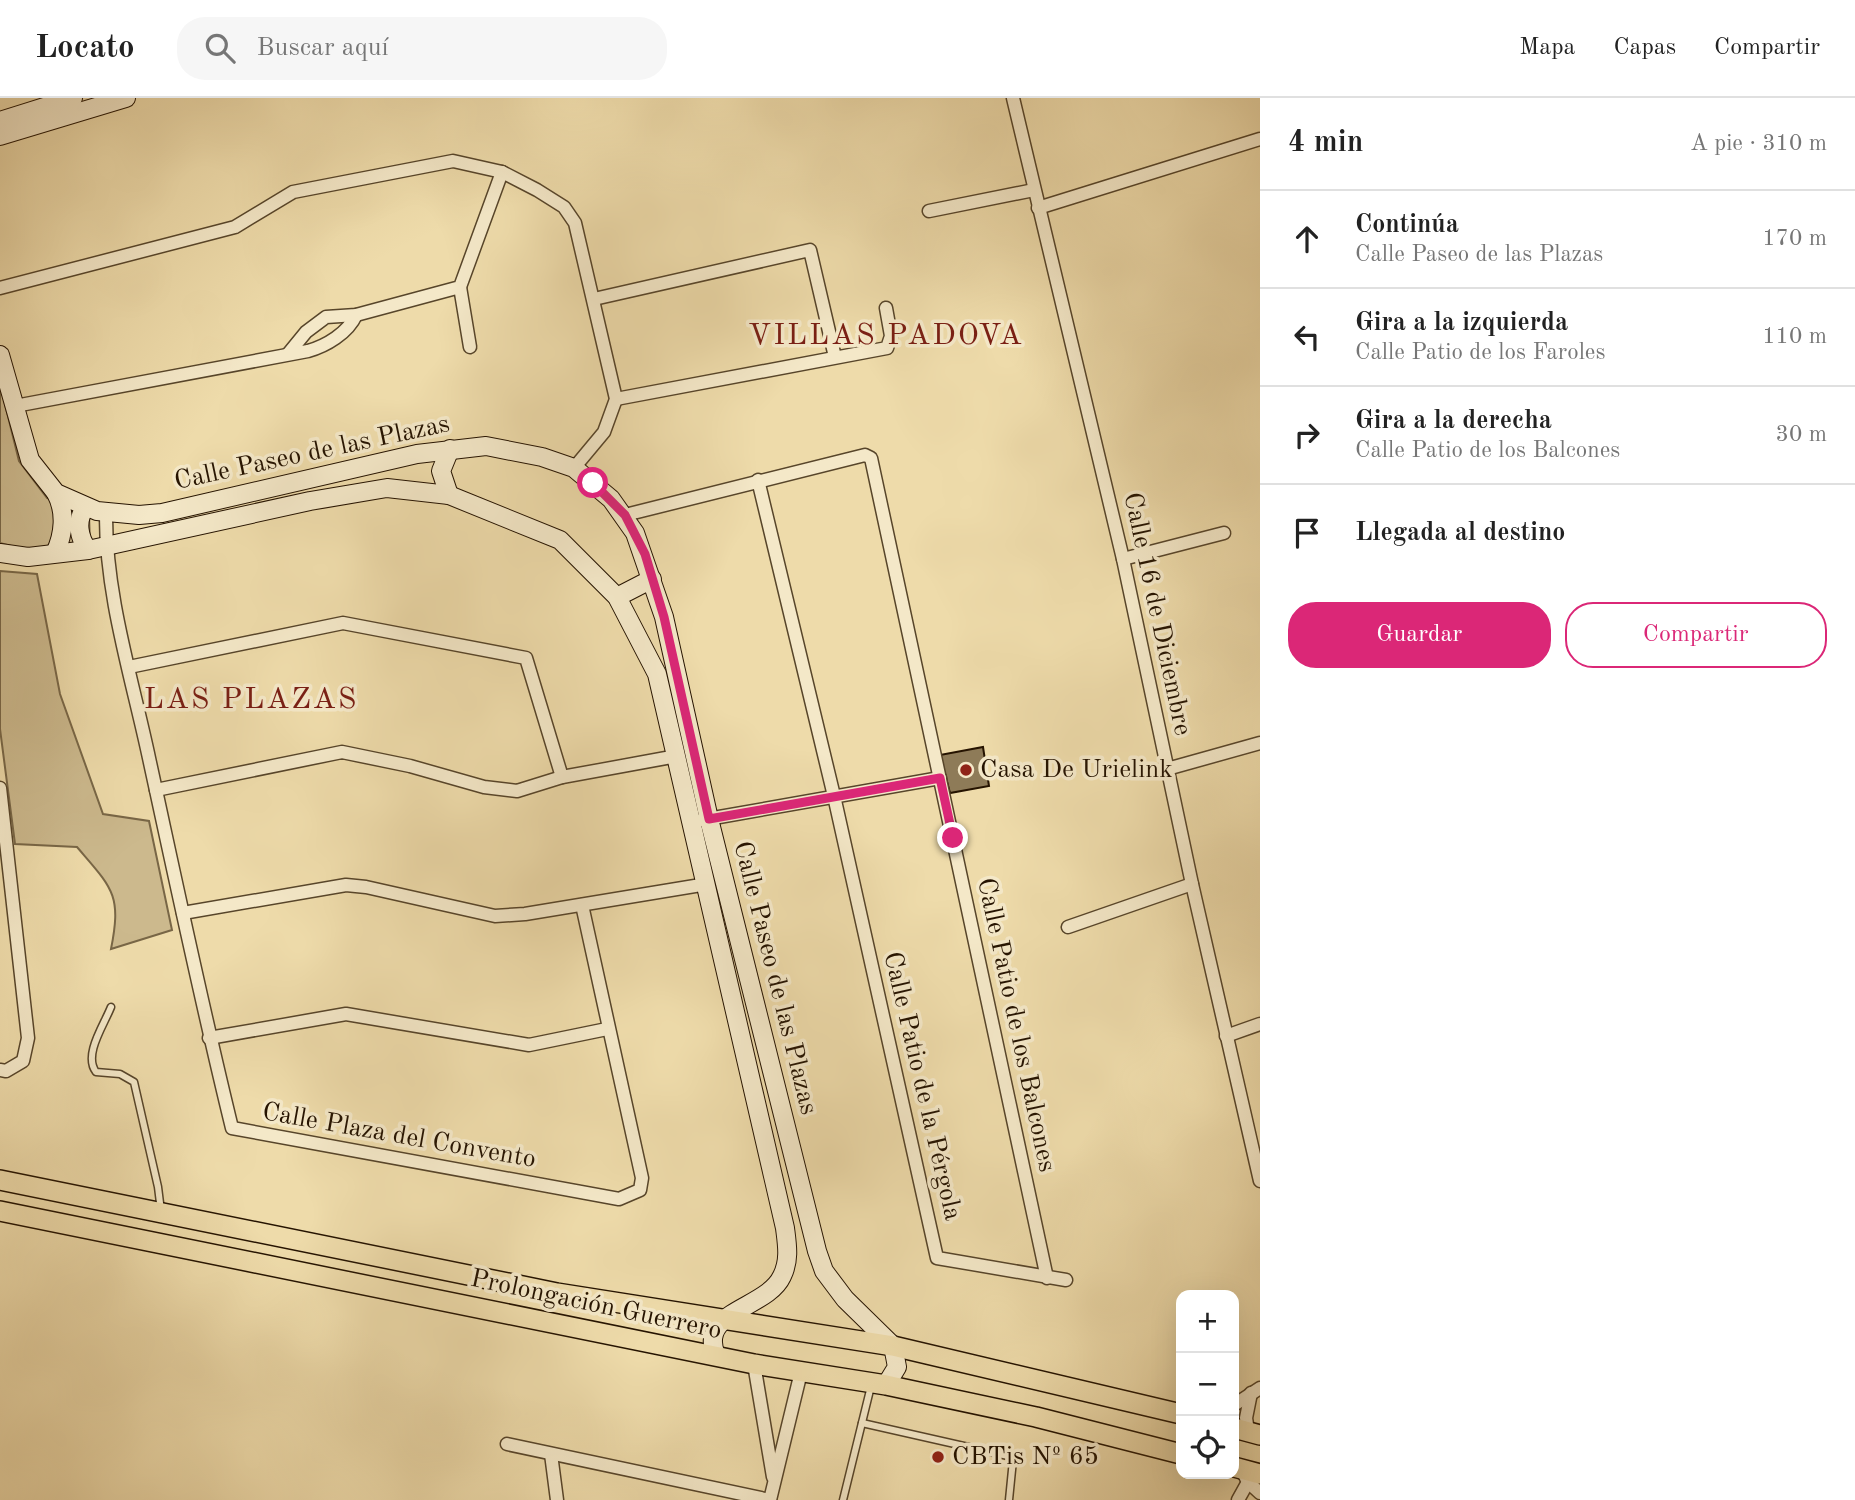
<!DOCTYPE html>
<html lang="es">
<head>
<meta charset="utf-8">
<style>
  :root { --surface:#fff; --page:#f6f6f6; --text:#222; --muted:#767676; --line:#e0e0e0; --accent:#db2777 }
  body { margin:0; font-family:"Old Standard TT",serif; background:var(--page); color:var(--text) }
  .controls { position:absolute; right:21px; bottom:21px; display:grid; overflow:hidden; border-radius:14px; box-shadow:0 7px 28px #0002 }
  .controls button { width:63px; height:63px; display:grid; place-items:center; padding:0; border:0; border-bottom:2px solid var(--line); background:var(--surface); color:var(--text); font:35px sans-serif }
  .stop { position:absolute; width:21px; height:21px; margin:-16px; border:5px solid #db2777; border-radius:50%; background:#fff }
  .stop.end { background:#db2777; border-color:#fff; box-shadow:0 2px 7px #0008 }
  .list { margin:0; padding:0; list-style:none }
  h2 { display:flex; justify-content:space-between; align-items:center; height:91px; margin:0; padding:0 28px; font-size:30px }
  h2 small { font-size:23px; font-weight:400; color:var(--muted) }
  .list li { display:grid; grid-template-columns:46px 1fr auto; gap:21px; align-items:center; box-sizing:border-box; height:98px; padding:0 28px; border-top:2px solid var(--line) }
  .list b { display:block; font-size:26px; white-space:nowrap }
  .list p { margin:0; font-size:23px; white-space:nowrap; color:var(--muted) }
  .list em { font-size:23px; font-style:normal; color:var(--muted) }
  .actions { display:flex; gap:14px; padding:21px 28px }
  .actions a { flex:1; padding:16px 0; border:2px solid var(--accent); border-radius:28px; text-align:center; font-size:24px; color:var(--accent) }
  .actions .main { background:var(--accent); color:#fff }
  .icon { flex:none; width:38px; height:38px; fill:none; stroke:currentColor; stroke-width:2; stroke-linecap:round; stroke-linejoin:round }
  .map { position:relative; flex:none; width:1260px; height:1402px; overflow:hidden }
  header { display:flex; align-items:center; gap:42px; box-sizing:border-box; height:98px; padding:0 35px; background:var(--surface); border-bottom:2px solid var(--line) }
  header strong { font-size:33px }
  nav { display:flex; gap:38px; margin-inline-start:auto; font-size:24px }
  .search { width:490px; height:63px; background:var(--page); display:flex; align-items:center; gap:18px; box-sizing:border-box; padding:0 24px; border-radius:28px; color:var(--muted); font-size:26px }
  main { display:flex }
  aside { flex:1; background:var(--surface) }
  .map>svg:first-child { display:block }
</style>
</head>
<body>
<header>
<strong>Locato</strong>
<div class="search"><svg class="icon" aria-label="search" viewBox="0 0 24 24"><circle cx="10" cy="10" r="6"/><path d="M15 15l6 6"/></svg>Buscar aquí</div>
<nav><a>Mapa</a><a>Capas</a><a>Compartir</a></nav>
</header>
<main>
<div class="map">
<svg width="1260" height="1402" viewBox="0 0 1260 1402">
  <rect width="100%" height="100%" fill="#eedbaa"/>
  <filter id="stains"><feTurbulence type="fractalNoise" baseFrequency=".00286" numOctaves="4"/><feColorMatrix values="0 0 0 0 .2 0 0 0 0 .09 0 0 0 0 .02 0 0 0 .5 -.17"/></filter>
  <radialGradient id="worn" r=".72"><stop offset=".6" stop-color="#630" stop-opacity="0"/><stop offset="1" stop-color="#630" stop-opacity=".3"/></radialGradient>
  <g fill="#ccb98d" stroke="#786646" stroke-width="2">
    <path d="M0,286L19,363L47,400L89,417L90,446L29,453L0,445Z"/>
    <path d="M0,473L37,476L60,596L103,716L149,723L172,832L111,851C122,796 112,790 77,749L15,746L0,631Z"/>
  </g>
  <path fill="#8e7b58" stroke="#251300" stroke-width="2" d="M983,649L989,688L950,695L940,657Z"/>
  <g fill="none" stroke-linecap="round" stroke-linejoin="round">
    <defs>
      <g id="lane">
        <path d="M111,909C104,927 83,957 96,974L120,976L134,984L158,1089L161,1113"/>
        <path d="M862,1325L1008,1358L1013,1362L1009,1402"/>
        <path d="M843,1402L871,1288"/>
      </g>
      <g id="street">
        <path d="M1013,0L1123,461L1192,786L1260,1083"/>
        <path d="M1038,110L1260,41"/>
        <path d="M929,113L1034,92"/>
        <path d="M460,189L470,249"/>
        <path d="M0,190L235,129L293,94L453,63L502,74L537,92L564,109L575,125L616,301L604,334L574,370"/>
        <path d="M594,201L810,152L835,259"/>
        <path d="M288,256L306,234L326,219L356,217L460,189L502,74"/>
        <path d="M616,301L887,250L891,238L886,210"/>
        <path d="M15,308L308,253C326,248 348,235 356,217"/>
        <path d="M758,382L834,698L937,1160L1066,1182"/>
        <path d="M106,414C105,496 132,580 149,660C176,784 202,908 232,1030L619,1101L640,1092L642,1080L582,807"/>
        <path d="M625,417L865,357L871,360L1047,1180"/>
        <path d="M1123,461L1224,435"/>
        <path d="M129,569L343,525L526,560L562,679"/>
        <path d="M1167,671L1260,645"/>
        <path d="M0,690L28,940L23,963L6,973L0,972"/>
        <path d="M156,692L342,654L410,668L484,689L517,693L562,679L677,658"/>
        <path d="M702,722L940,680"/>
        <path d="M183,815L346,787L366,789L495,818L525,816L707,786"/>
        <path d="M1068,829L1192,786"/>
        <path d="M1226,938L1260,926"/>
        <path d="M209,940L346,916L529,947L607,931"/>
        <path d="M754,1266L773,1379"/>
        <path d="M1234,1307L1260,1290"/>
        <path d="M1248,1333L1246,1320L1251,1295"/>
        <path d="M507,1346L770,1402"/>
        <path d="M551,1356L557,1402"/>
        <path d="M1242,1372L1248,1384L1260,1395"/>
        <path d="M770,1402L801,1274"/>
        <path d="M1238,1402L1248,1384"/>
      </g>
      <g id="secondary">
        <path d="M0,23L73,0"/>
        <path d="M0,38L126,0"/>
        <path d="M0,257L30,362L56,395L97,413L139,417L162,415L417,356L486,348L542,359L574,370L611,401L635,435L664,519L709,721L817,1153L824,1173L845,1201L893,1248L897,1269L886,1287"/>
        <path d="M449,397L441,373L450,351"/>
        <path d="M86,409C75,422 79,440 88,452"/>
        <path d="M0,455L28,459L88,452L310,403L387,390L449,397L560,442L617,499L657,576L785,1130C787,1146 790,1162 782,1178C767,1211 697,1213 716,1257"/>
        <path d="M55,455C64,436 66,414 56,395"/>
        <path d="M617,499L652,481"/>
      </g>
      <g id="primary">
        <path d="M0,1082L557,1195L893,1248L1181,1316"/>
        <path d="M0,1113L754,1266L886,1287L1036,1319L1181,1356"/>
        <path d="M1234,1330L1260,1337"/>
        <path d="M1234,1369L1260,1376"/>
      </g>
    </defs>
    <use href="#lane" stroke="#57452a" stroke-width="9"/>
    <use href="#street" stroke="#57452a" stroke-width="15"/>
    <use href="#secondary" stroke="#251300" stroke-width="20"/>
    <use href="#primary" stroke="#251300" stroke-width="22"/>
    <use href="#lane" stroke="#f4e8c8" stroke-width="6"/>
    <use href="#street" stroke="#f4e8c8" stroke-width="12"/>
    <use href="#secondary" stroke="#f4e8c8" stroke-width="18"/>
    <use href="#primary" stroke="#eedbaa" stroke-width="19"/>
  </g>
  <g fill="none" stroke-linecap="round" stroke-linejoin="round">
    <path stroke="#db2777" stroke-width="9" d="M593,385L625,417L645,456L664,519L709,721L940,680L953,740"/>
  </g>
  <g fill="#8f2418" stroke="#f4e8c8" stroke-width="2.5">
    <circle cx="966" cy="672" r="7"/>
    <circle cx="938" cy="1359" r="7"/>
  </g>
  <g text-anchor="middle" dominant-baseline="central" stroke-width="7" stroke-linejoin="round" paint-order="stroke">
    <g font-size="26" fill="#251300" stroke="#f4e8c8">
      <text transform="translate(312 355) rotate(-12)">Calle Paseo de las Plazas</text>
      <text transform="translate(1157 516) rotate(78)">Calle 16 de Diciembre</text>
      <text transform="translate(775 880) rotate(76)">Calle Paseo de las Plazas</text>
      <text transform="translate(1016 927) rotate(78)">Calle Patio de los Balcones</text>
      <text transform="translate(922 988) rotate(77)">Calle Patio de la Pérgola</text>
      <text transform="translate(399 1038) rotate(10)">Calle Plaza del Convento</text>
      <text transform="translate(596 1207) rotate(12)">Prolongación Guerrero</text>
    </g>
    <g font-size="26" fill="#251300" stroke="#f4e8c8" text-anchor="start">
      <text x="980" y="672">Casa De Urielink</text>
      <text x="952" y="1359">CBTis Nº 65</text>
    </g>
    <g font-size="30" letter-spacing="2" fill="#7a1f14" stroke="#f4e8c8">
      <text x="886" y="238">VILLAS PADOVA</text>
      <text x="251" y="602">LAS PLAZAS</text>
    </g>
  </g>
  <rect width="100%" height="100%" filter="url(#stains)"/>
  <rect width="100%" height="100%" fill="url(#worn)"/>
</svg>
<div class="controls">
<button>+</button>
<button>−</button>
<button><svg class="icon" aria-label="locate" viewBox="0 0 24 24"><circle cx="12" cy="12" r="6"/><path d="M12 2v4M12 18v4M2 12h4M18 12h4"/></svg></button>
</div>
<div class="stop" style="left:593px;top:385px"></div>
<div class="stop end" style="left:953px;top:740px"></div>
</div>
<aside>
<h2>4 min<small>A pie · 310 m</small></h2>
<ul class="list">
<li><svg class="icon" aria-label="ahead" viewBox="0 0 24 24"><path d="M12 20V5M6 11l6-6 6 6"/></svg><div><b>Continúa</b><p>Calle Paseo de las Plazas</p></div><em>170 m</em></li>
<li><svg class="icon" aria-label="left" viewBox="0 0 24 24"><path d="M17 20v-9H6M10 6l-5 5 5 5"/></svg><div><b>Gira a la izquierda</b><p>Calle Patio de los Faroles</p></div><em>110 m</em></li>
<li><svg class="icon" aria-label="right" viewBox="0 0 24 24"><path d="M7 20v-9h11M14 6l5 5-5 5"/></svg><div><b>Gira a la derecha</b><p>Calle Patio de los Balcones</p></div><em>30 m</em></li>
<li><svg class="icon" aria-label="arrive" viewBox="0 0 24 24"><path d="M6 21V4h12l-3 4 3 4H6"/></svg><div><b>Llegada al destino</b></div></li>
</ul>
<div class="actions"><a class="main">Guardar</a><a>Compartir</a></div>
</aside>
</main>
</body>
</html>
